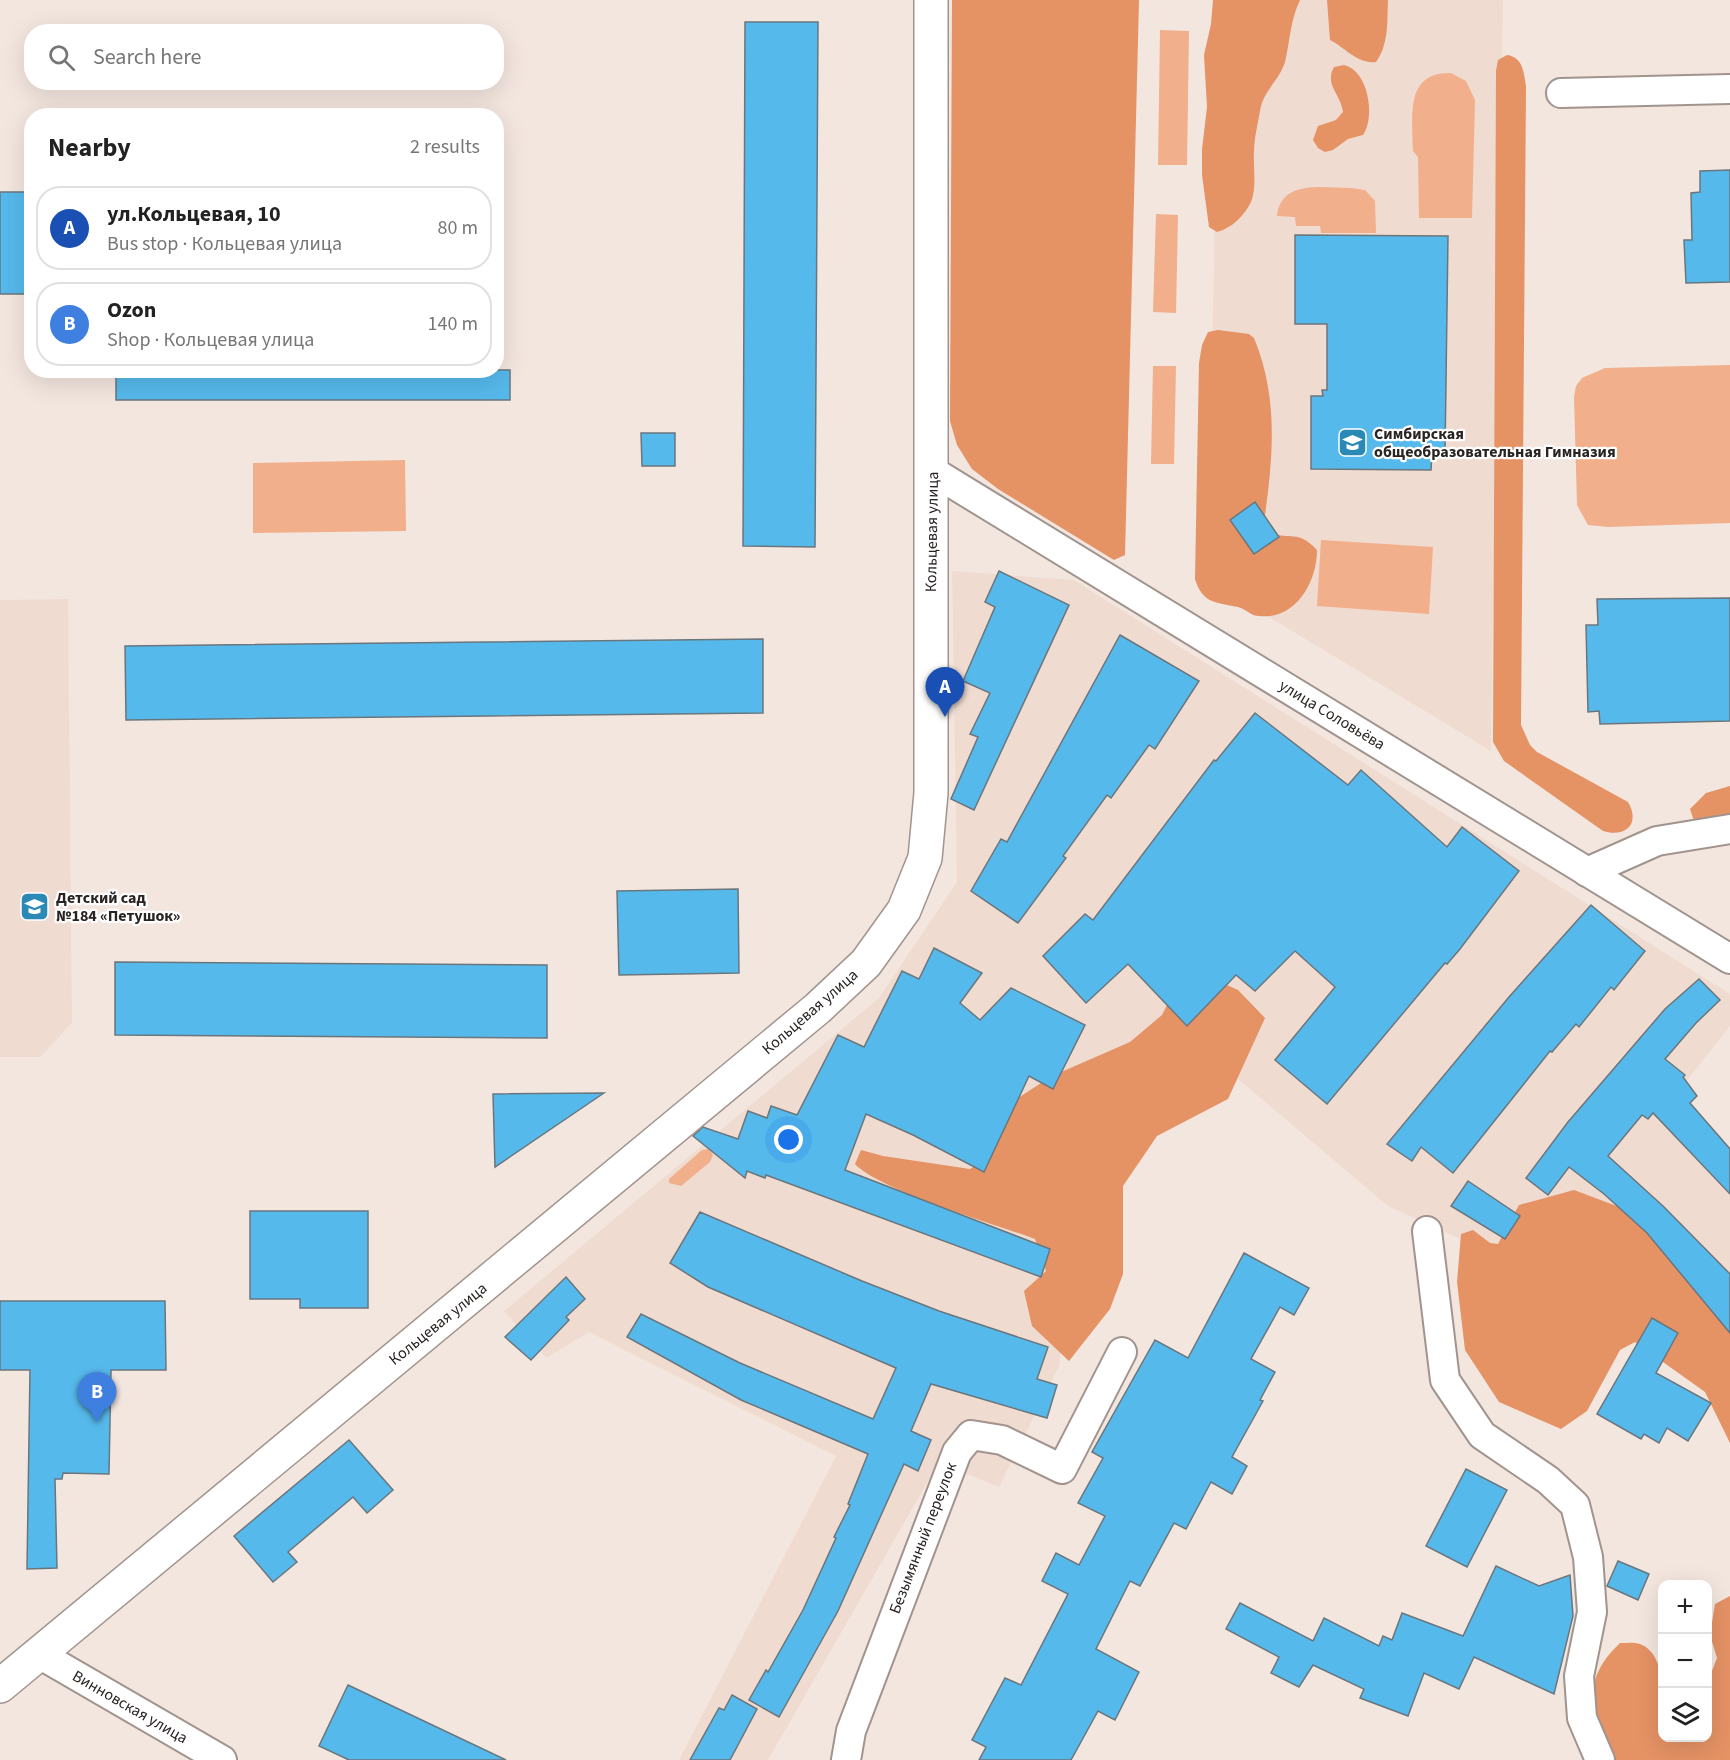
<!DOCTYPE html>
<html lang="en">
<head>
<meta charset="utf-8">
<style>
  :root { --surface:#fff; --page:#f6f6f6; --text:#222; --muted:#767676; --line:#e0e0e0; --accent:#2a89b5 }
  body { margin:0; font-family:"Source Sans 3",sans-serif; background:var(--page); color:var(--text) }
  .controls { position:absolute; right:18px; bottom:18px; display:grid; overflow:hidden; border-radius:12px; box-shadow:0 6px 24px #0002 }
  .controls button { width:54px; height:54px; display:grid; place-items:center; padding:0; border:0; border-bottom:2px solid var(--line); background:var(--surface); color:var(--text); font:30px sans-serif }
  .you { position:absolute; left:789px; top:1140px; width:21px; height:21px; margin:-15px; border:4px solid #fff; border-radius:50%; background:#1a73e8; box-shadow:0 0 0 9px #1a73e833 }
  .badge { display:grid; place-items:center; width:39px; height:39px; border-radius:50%; background:var(--accent); color:#fff; font-size:20px; font-weight:700 }
  .pin { position:absolute; translate:-50% -50px; filter:drop-shadow(0 2px 3px #0008) }
  .pin::after { content:''; position:absolute; top:32px; width:21px; height:18px; background:inherit; clip-path:polygon(0 0,100% 0,50% 100%) }
  .list { margin:0; padding:0; list-style:none }
  h2 { display:flex; justify-content:space-between; align-items:center; height:78px; margin:0; padding:0 24px; font-size:26px }
  h2 small { font-size:20px; font-weight:400; color:var(--muted) }
  .list li { display:grid; grid-template-columns:39px 1fr auto; gap:18px; align-items:center; box-sizing:border-box; height:84px; margin:0 12px 12px; padding:0 12px; border:2px solid var(--line); border-radius:24px }
  .list b { display:block; font-size:22px; white-space:nowrap }
  .list p { margin:0; font-size:20px; white-space:nowrap; color:var(--muted) }
  .list em { font-size:20px; font-style:normal; color:var(--muted) }
  .icon { flex:none; width:33px; height:33px; fill:none; stroke:currentColor; stroke-width:2; stroke-linecap:round; stroke-linejoin:round }
  .map { position:relative; flex:none; width:1730px; height:1760px; overflow:hidden }
  .search { position:absolute; background:var(--surface); box-shadow:0 6px 24px #0002; left:24px; top:24px; width:480px; height:66px; display:flex; align-items:center; gap:15px; box-sizing:border-box; padding:0 21px; border-radius:24px; color:var(--muted); font-size:22px }
  .panel { position:absolute; background:var(--surface); box-shadow:0 6px 24px #0002; left:24px; top:108px; width:480px; height:270px; border-radius:24px }
  .map>svg:first-child { display:block }
</style>
</head>
<body>
<div class="map">
<svg width="1730" height="1760" viewBox="0 0 1730 1760">
  <rect width="100%" height="100%" fill="#f3e6df"/>
  <g fill="#f0dbd0">
    <path d="M1219,0H1503L1491,751L1208,580Z"/>
    <path d="M952,571L1074,580L1730,994V1026L1678,1092L1730,1154V1363L1388,1206L1173,1024L1099,1079L1059,1366L999,1487L939,1462L768,1760H679L836,1456L589,1332L546,1358L504,1311L879,998L957,882Z"/>
    <path d="M68,599L72,1023L40,1057H0V600Z"/>
  </g>
  <g fill="#f1af8c">
    <path d="M1160,30L1189,31L1187,165H1158Z"/>
    <path d="M1451,73L1466,81L1475,100L1472,218H1419L1418,157L1413,151C1413,117 1404,72 1451,73Z"/>
    <path d="M1351,188L1365,190L1375,201L1376,233H1321L1320,226H1296L1295,217L1277,216C1281,179 1324,188 1351,188Z"/>
    <path d="M1156,214L1178,215L1176,313L1153,312Z"/>
    <path d="M1730,365V523L1608,527L1588,525L1577,505L1574,397L1576,386L1582,378L1605,368Z"/>
    <path d="M1153,366H1176L1174,464H1151Z"/>
    <path d="M405,460L406,531L253,533V463Z"/>
    <path d="M1321,540L1433,547L1429,614L1317,606Z"/>
    <path d="M709,1149L713,1155L710,1162L681,1186L669,1183V1179L702,1150Z"/>
  </g>
  <g fill="#e59265">
    <path d="M952,0H1139L1125,555L1114,560L998,489L972,469L957,445L950,421Z"/>
    <path d="M1213,0H1300C1290,21 1290,41 1285,62C1279,81 1263,91 1260,111C1258,123 1254,139 1254,152C1253,168 1257,187 1251,202C1244,216 1232,228 1217,232L1209,227L1202,175V149L1207,107L1204,55L1211,24Z"/>
    <path d="M1327,0H1388C1387,22 1389,44 1376,62C1357,64 1346,48 1330,40Z"/>
    <path d="M1507,55C1523,57 1524,73 1526,87L1521,725L1530,745L1537,752L1628,802C1641,824 1625,838 1603,831L1504,761L1493,742L1496,71L1498,60Z"/>
    <path d="M1344,65C1368,70 1376,117 1363,135L1348,139L1333,150L1325,152L1318,148L1313,140L1318,126L1336,120L1343,112C1341,94 1324,85 1334,67Z"/>
    <path d="M1218,330L1249,334L1254,338C1279,398 1273,459 1264,522C1282,549 1293,523 1317,550C1317,582 1296,620 1259,616C1251,616 1246,609 1238,607C1215,602 1203,604 1195,579L1199,363L1202,345L1208,332Z"/>
    <path d="M1730,786V822L1694,821L1690,809L1706,793Z"/>
    <path d="M1207,976L1238,990L1265,1018L1228,1099L1157,1136L1123,1186V1274L1110,1309L1069,1361L1032,1326L1024,1291L1046,1271L1035,1239C997,1225 879,1190 855,1164L861,1150L883,1156L970,1169L991,1156L1007,1105L1052,1076L1130,1042L1162,1015L1179,981Z"/>
    <path d="M1574,1190L1659,1222L1730,1311V1443L1705,1392L1635,1342L1620,1350L1587,1411L1561,1429L1499,1402L1465,1350L1457,1282L1461,1234L1473,1230L1490,1243L1498,1244L1519,1205Z"/>
    <path d="M1730,1596V1760H1610C1591,1713 1579,1682 1620,1643C1626,1643 1634,1642 1640,1644C1670,1655 1662,1712 1662,1738H1708V1681L1717,1658L1710,1635L1715,1604Z"/>
  </g>
  <g fill="#56b9eb" stroke="#6a767d" stroke-width="1.5">
    <path d="M745,22H818L815,547L743,546Z"/>
    <path d="M1730,170V282L1686,283L1684,240H1692L1691,193L1700,192V171Z"/>
    <rect x="0" y="192" width="32" height="102"/>
    <path d="M1295,235L1448,236L1445,454H1432L1431,470L1311,469V396H1323L1322,390H1327V324H1295Z"/>
    <rect x="116" y="370" width="394" height="30"/>
    <path d="M641,433H675V466H642Z"/>
    <path d="M1255,502L1279,537L1254,554L1230,520Z"/>
    <path d="M999,571L1069,605L974,810L951,799L978,737L970,734L990,693L963,681L995,607L985,602Z"/>
    <path d="M1730,598V721L1600,724L1599,711L1588,712L1586,625H1598L1597,599Z"/>
    <path d="M1120,635L1199,681L1155,749L1149,745L1111,798L1107,795L1063,856L1066,858L1018,923L971,891L1001,839L1007,842Z"/>
    <path d="M763,639V713L126,720L125,646Z"/>
    <path d="M1255,713L1348,785L1361,770L1447,847L1462,827L1519,871L1460,949L1447,964L1445,963L1327,1104L1275,1060L1335,987L1295,951L1255,991L1236,975L1187,1026L1128,964L1086,1003L1043,956L1085,914L1093,920L1214,760L1216,761Z"/>
    <path d="M738,889L739,973L619,975L617,891Z"/>
    <path d="M1591,905L1645,951L1614,990L1611,987L1579,1027L1576,1024L1552,1052L1550,1051L1453,1173L1421,1147L1412,1161L1387,1144L1509,997Z"/>
    <path d="M934,948L982,973L960,1003L980,1020L1011,988L1085,1025L1053,1089L1029,1076L984,1172L913,1135L866,1114L845,1170L1050,1249L1041,1277L766,1175L765,1178L747,1171L745,1178L693,1136L703,1127L738,1139L748,1111L767,1118L771,1106L797,1115L838,1035L864,1047L902,971L919,979Z"/>
    <path d="M115,962L547,965V1038L115,1035Z"/>
    <path d="M1699,979L1720,1000L1696,1023L1665,1059L1685,1075L1683,1077L1697,1096L1690,1103L1730,1149V1194L1653,1113L1648,1119L1642,1115L1608,1156L1664,1207L1730,1274V1333L1647,1233L1604,1194L1569,1167L1548,1195L1526,1178L1568,1122L1665,1009Z"/>
    <path d="M604,1093L495,1167L493,1094Z"/>
    <path d="M1468,1181L1520,1216L1505,1239L1451,1206Z"/>
    <path d="M250,1211H368V1308H300V1299H250Z"/>
    <path d="M700,1212L862,1281L939,1311L1048,1347L1037,1379L1057,1385L1047,1418L931,1384L911,1431L931,1440L918,1471L904,1464L838,1611L779,1717L749,1700L766,1670L768,1672L803,1610L836,1538L834,1537L850,1505L848,1504L868,1454L741,1400L627,1337L641,1314L740,1363L873,1419L896,1368L708,1287L670,1263Z"/>
    <path d="M1244,1253L1309,1288L1294,1315L1280,1307L1251,1359L1275,1372L1260,1400L1263,1401L1232,1457L1247,1466L1232,1494L1211,1482L1186,1529L1174,1523L1140,1586L1130,1581L1096,1649L1139,1672L1115,1720L1098,1711L1071,1760H979L986,1747L972,1740L1005,1678L1021,1685L1068,1594L1042,1581L1056,1553L1079,1565L1105,1516L1078,1503L1103,1458L1092,1452L1155,1340L1188,1358Z"/>
    <path d="M566,1277L585,1299L566,1317L569,1320L531,1360L505,1337Z"/>
    <path d="M0,1301H165L166,1370H111L109,1474L63,1473L62,1479H55L57,1568L27,1569L30,1370H0Z"/>
    <path d="M1652,1318L1678,1333L1656,1373L1711,1403L1688,1441L1667,1428L1659,1443L1644,1434L1641,1439L1597,1414Z"/>
    <path d="M349,1440L393,1490L367,1513L353,1497L288,1552L297,1562L273,1582L234,1536Z"/>
    <path d="M1466,1469L1507,1490L1467,1567L1426,1546Z"/>
    <path d="M1618,1561L1649,1574L1638,1600L1607,1586Z"/>
    <path d="M1496,1566L1539,1586L1570,1575L1573,1616L1554,1694L1474,1657L1459,1689L1424,1673L1408,1716L1360,1698L1364,1689L1313,1665L1299,1687L1271,1673L1279,1657L1226,1629L1240,1603L1313,1641L1324,1618L1379,1646L1383,1636L1392,1640L1402,1613L1463,1636Z"/>
    <path d="M348,1685L506,1760H349L319,1746Z"/>
    <path d="M732,1695L757,1709L730,1760H690L719,1708L724,1710Z"/>
  </g>
  <g fill="none" stroke-linecap="round" stroke-linejoin="round">
    <defs>
      <g id="street">
        <path d="M1561,93L1730,89"/>
        <path d="M932,471L1730,959"/>
        <path d="M1587,872L1657,841L1730,829"/>
        <path d="M1427,1231L1445,1380L1482,1435L1548,1480L1575,1505L1588,1557L1592,1612L1579,1676L1582,1718L1600,1760"/>
        <path d="M39,1654L222,1760"/>
        <path d="M846,1760L851,1731L957,1452L971,1435L1002,1440L1062,1469L1122,1352"/>
      </g>
      <path id="secondary" d="M0,1686L818,1008L866,963L904,910L925,858L931,793V0"/>
    </defs>
    <use href="#street" stroke="#a1948e" stroke-width="32"/>
    <use href="#secondary" stroke="#a1948e" stroke-width="36"/>
    <use href="#street" stroke="#fff" stroke-width="28"/>
    <use href="#secondary" stroke="#fff" stroke-width="33"/>
  </g>
  <defs>
    <symbol id="school-square" viewBox="-11 -11 22 22"><rect x="-9" y="-9" width="18" height="18" rx="4" fill="#2a89b5" stroke="#fff"/><path d="M0-5L7-2L0 1L-7-2ZM-4 1L0 2.5L4 1V4Q0 6-4 4Z" fill="#fff"/></symbol>
  </defs>
  <g fill-rule="evenodd">
    <use href="#school-square" x="1336" y="426" width="33" height="33"/>
    <use href="#school-square" x="18" y="890" width="33" height="33"/>
  </g>
  <g text-anchor="middle" dominant-baseline="central" stroke-width="4.5" stroke-linejoin="round" paint-order="stroke">
    <g font-size="16" font-weight="bold" fill="#292422" stroke="#fff" text-anchor="start">
      <text x="1374" y="434">Симбирская<tspan x="1374" dy="18">общеобразовательная Гимназия</tspan></text>
      <text x="56" y="898">Детский сад<tspan x="56" dy="18">№184 «Петушок»</tspan></text>
    </g>
    <g font-size="16" fill="#292422" stroke="#fff">
      <text transform="translate(932 532) rotate(-89)">Кольцевая улица</text>
      <text transform="translate(1332 715) rotate(31)">улица Соловьёва</text>
      <text transform="translate(810 1012) rotate(-41)">Кольцевая улица</text>
      <text transform="translate(438 1324) rotate(-39)">Кольцевая улица</text>
      <text transform="translate(923 1538) rotate(-69)">Безымянный переулок</text>
      <text transform="translate(130 1707) rotate(30)">Винновская улица</text>
    </g>
  </g>
</svg>
<div class="controls">
<button>+</button>
<button>−</button>
<button><svg class="icon" aria-label="layers" viewBox="0 0 24 24"><path d="M12 4l9 5-9 5-9-5zM3 14l9 5 9-5"/></svg></button>
</div>
<div class="you"></div>
<div class="pin badge" style="left:945px;top:717px;background:#1a4fb4">A</div>
<div class="pin badge" style="left:97px;top:1422px;background:#3f7fe0">B</div>
<div class="search"><svg class="icon" aria-label="search" viewBox="0 0 24 24"><circle cx="10" cy="10" r="6"/><path d="M15 15l6 6"/></svg>Search here</div>
<section class="panel">
<h2>Nearby<small>2 results</small></h2>
<ul class="list">
<li><span class="badge" style="background:#1a4fb4">A</span><div><b>ул.Кольцевая, 10</b><p>Bus stop · Кольцевая улица</p></div><em>80 m</em></li>
<li><span class="badge" style="background:#3f7fe0">B</span><div><b>Ozon</b><p>Shop · Кольцевая улица</p></div><em>140 m</em></li>
</ul>
</section>
</div>
</body>
</html>
